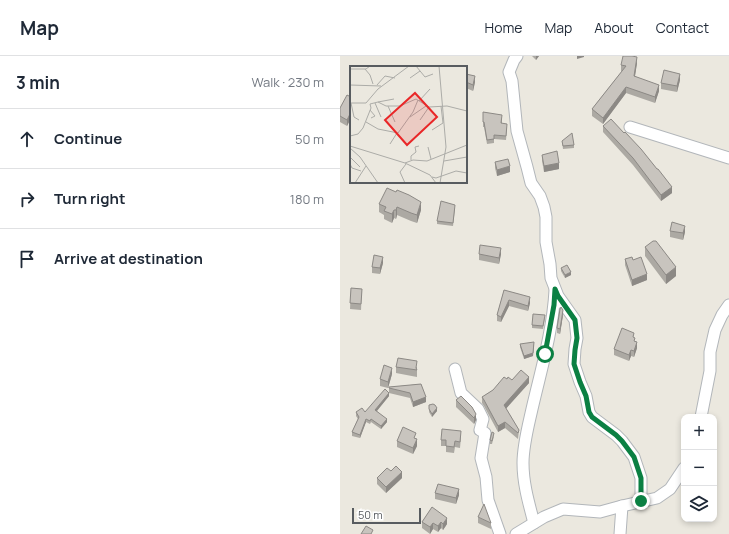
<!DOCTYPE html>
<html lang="en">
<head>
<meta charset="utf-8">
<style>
  :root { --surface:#fff; --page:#f6f6f7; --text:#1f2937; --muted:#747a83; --line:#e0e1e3 }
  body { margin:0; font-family:Manrope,sans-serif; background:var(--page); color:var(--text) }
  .controls { position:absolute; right:12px; bottom:12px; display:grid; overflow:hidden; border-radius:8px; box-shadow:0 2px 6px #0003 }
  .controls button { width:36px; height:36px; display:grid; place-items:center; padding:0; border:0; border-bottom:1px solid var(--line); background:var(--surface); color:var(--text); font:20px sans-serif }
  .scale { position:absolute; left:12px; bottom:10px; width:69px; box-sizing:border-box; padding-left:4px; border:2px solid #585c60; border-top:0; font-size:11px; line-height:14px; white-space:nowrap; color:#585c60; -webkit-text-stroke:3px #fff; paint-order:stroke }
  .stop { position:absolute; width:12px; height:12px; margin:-9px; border:3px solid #0b8043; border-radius:50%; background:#fff }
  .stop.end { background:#0b8043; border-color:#fff; box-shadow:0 1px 4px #0008 }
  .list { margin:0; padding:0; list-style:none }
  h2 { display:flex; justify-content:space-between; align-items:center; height:52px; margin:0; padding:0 16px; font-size:17px }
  h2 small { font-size:13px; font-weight:400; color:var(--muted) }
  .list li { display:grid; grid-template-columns:26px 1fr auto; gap:12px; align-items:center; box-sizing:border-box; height:60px; padding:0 16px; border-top:1px solid var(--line) }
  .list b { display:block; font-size:15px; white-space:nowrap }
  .list em { font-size:13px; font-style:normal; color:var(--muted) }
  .icon { flex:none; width:22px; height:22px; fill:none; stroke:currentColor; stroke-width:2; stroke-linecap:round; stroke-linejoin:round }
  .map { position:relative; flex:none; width:389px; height:478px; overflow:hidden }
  header { display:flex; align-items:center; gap:24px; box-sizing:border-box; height:56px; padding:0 20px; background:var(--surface); border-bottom:1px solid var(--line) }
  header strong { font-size:19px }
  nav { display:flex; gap:22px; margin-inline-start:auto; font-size:14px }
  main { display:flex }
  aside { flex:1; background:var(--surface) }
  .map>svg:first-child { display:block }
</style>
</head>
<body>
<header>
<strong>Map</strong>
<nav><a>Home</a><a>Map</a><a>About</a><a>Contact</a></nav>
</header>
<main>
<aside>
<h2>3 min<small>Walk · 230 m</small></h2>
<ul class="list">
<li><svg class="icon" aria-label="ahead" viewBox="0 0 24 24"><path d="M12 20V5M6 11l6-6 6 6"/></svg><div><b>Continue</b></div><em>50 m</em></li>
<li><svg class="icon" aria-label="right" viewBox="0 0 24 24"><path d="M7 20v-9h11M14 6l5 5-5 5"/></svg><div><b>Turn right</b></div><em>180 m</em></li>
<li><svg class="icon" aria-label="arrive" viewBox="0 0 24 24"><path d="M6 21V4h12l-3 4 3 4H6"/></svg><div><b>Arrive at destination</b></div></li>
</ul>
</aside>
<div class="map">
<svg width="389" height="478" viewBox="0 0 389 478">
  <rect width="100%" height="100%" fill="#ebe8df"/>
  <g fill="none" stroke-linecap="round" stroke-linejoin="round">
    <defs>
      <g id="minor">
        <path d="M177,0L174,4L169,16L172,25L177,75L187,111L191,127L200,140L204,151L206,161V186L210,208L211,222L218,240L235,264L237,282L235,293L234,308L240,326L246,340L249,356L252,361L276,379L282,385L294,401L301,422V445"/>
        <path d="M290,71L389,102"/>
        <path d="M115,313L121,337L138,353L143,363L140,374L145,377L141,402L146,421L148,444L160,478"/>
        <path d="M361,361L370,315V296L375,274L382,259L389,249"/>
        <path d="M194,467C189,448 183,428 183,407C183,389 188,371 192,353C201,314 213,274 215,234"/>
        <path d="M176,478L204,461L223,453L260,456L282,450L317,442L330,433L344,412"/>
        <path d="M280,478L282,450"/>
      </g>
    </defs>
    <use href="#minor" stroke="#b2b6ba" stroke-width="13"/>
    <use href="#minor" stroke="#fff" stroke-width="11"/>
  </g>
  <g fill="#aca9a3">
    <path d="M192,0H199L196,4Z"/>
    <path d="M297,7L295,20L319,35L315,47L286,37L263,68L252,60V53L282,15H281V9Z"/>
    <path d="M126,18L135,26L133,35L126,32Z"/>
    <path d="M340,24L337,36L321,33V27Z"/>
    <path d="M11,41V64H10L7,70L0,66V52Z"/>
    <path d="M143,56L162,63V68L167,72L166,84L154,83V87L147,88L144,71H143Z"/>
    <path d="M263,70L332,137L321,145L293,109L263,76Z"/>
    <path d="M222,85L234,89V92L223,93Z"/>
    <path d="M202,99L219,113L204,116L202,105Z"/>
    <path d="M155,106L170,116L157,120L155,112Z"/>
    <path d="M39,148L81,154L77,167L71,165L57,159L56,163L54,162L52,167L44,163V159L39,156Z"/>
    <path d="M115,152L113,170L97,168V165Z"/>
    <path d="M330,175L345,176L343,184L330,181Z"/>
    <path d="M305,191L336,220L326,228L305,200Z"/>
    <path d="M139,198H161L159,208L139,204Z"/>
    <path d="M285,203L293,204L307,224L292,230L285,209Z"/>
    <path d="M43,207L40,218L32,217V211Z"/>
    <path d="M221,212L231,219L225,222L221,215Z"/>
    <path d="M11,232L22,233L21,254L10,253Z"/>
    <path d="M164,234L190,247L188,255L169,250L161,266L157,265V259Z"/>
    <path d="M223,259L220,278L217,277V272Z"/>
    <path d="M205,262L203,273L192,272V269Z"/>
    <path d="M295,285L297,292L294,301L291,300L289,305L274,299V293Z"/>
    <path d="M180,288L194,289L193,300L184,303L180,291Z"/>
    <path d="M56,311H77V321L56,317Z"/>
    <path d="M52,318L48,332L40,330V323Z"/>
    <path d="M167,323L189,327L166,352L179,374L178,383L165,372L158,376L144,350L142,347V341L153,334Z"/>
    <path d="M81,328L86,346L73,351L70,342L49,337V340L37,355L47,366L41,373L31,366L30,368L26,366L20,382L12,380V376L18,363L16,360V356H25L49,336V331Z"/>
    <path d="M116,344L132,351L136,364L134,368L116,351Z"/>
    <path d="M89,349L97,355L92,361L89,356Z"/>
    <path d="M154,380L152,388H150V384Z"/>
    <path d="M121,381L120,392L115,391L114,397L106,396V390H101V384Z"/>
    <path d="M57,385L77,390L73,398L57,391Z"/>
    <path d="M51,415L62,422L46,437L37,428V422Z"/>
    <path d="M95,437L119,439L116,448L95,443Z"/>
    <path d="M92,451L107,468L103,474L101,472L98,476L93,473L90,478L82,472V466Z"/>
    <path d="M138,461L151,467V473L138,467Z"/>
  </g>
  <g fill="#8c8985">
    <path d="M196,0H199L196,4Z"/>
    <path d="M237,0H244V1L237,3Z"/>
    <path d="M297,1V7L294,26V20Z"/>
    <path d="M340,18V24L337,36V30Z"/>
    <path d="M135,20V26L133,35V29Z"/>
    <path d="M319,29V35L315,47V41Z"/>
    <path d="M286,31V37L263,68V62Z"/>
    <path d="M10,58V64L7,70V64Z"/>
    <path d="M219,107V113L204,116V110Z"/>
    <path d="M170,110V116L157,120V114Z"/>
    <path d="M332,131V137L321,145V139Z"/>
    <path d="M81,146V154L77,167V159Z"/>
    <path d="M57,151V159L56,163V154Z"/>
    <path d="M54,154V162L52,167V158Z"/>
    <path d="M345,170V176L343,184V177Z"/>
    <path d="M161,192V198L159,208V202Z"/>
    <path d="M43,201V207L40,218V212Z"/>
    <path d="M336,211V220L326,228V219Z"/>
    <path d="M231,216V219L225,222V219Z"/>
    <path d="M307,218V224L292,230V224Z"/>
    <path d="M190,241V247L188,255V250Z"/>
    <path d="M169,244V250L161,266V261Z"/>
    <path d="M223,254V259L220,278V273Z"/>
    <path d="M194,286L193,300L184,303V300Z"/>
    <path d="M297,286V292L294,301V295Z"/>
    <path d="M291,294V300L289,305V299Z"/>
    <path d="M52,312V318L48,332V326Z"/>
    <path d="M189,321V327L164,355V349Z"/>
    <path d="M49,337V340L35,357V354Z"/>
    <path d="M86,341V346L73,351V346Z"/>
    <path d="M97,352V355L92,361V358Z"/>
    <path d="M136,358V364L134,368V362Z"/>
    <path d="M26,363V366L20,382V379Z"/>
    <path d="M47,363V366L41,373V370Z"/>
    <path d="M165,366V372L158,376V370Z"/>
    <path d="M77,383V390L73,398V392Z"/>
    <path d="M62,416V422L46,437V431Z"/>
    <path d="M119,433V439L116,448V442Z"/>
    <path d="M107,462V468L103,474V468Z"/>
    <path d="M101,466V472L98,476V470Z"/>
    <path d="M93,467V473L90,478V471Z"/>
  </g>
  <g fill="#c8c4be" stroke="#8c8985">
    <path d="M283,0H292L297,1L294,20L319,29L315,41L286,31L263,62L252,53L286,10L281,9Z"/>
    <path d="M324,14L340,18L337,30L321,27Z"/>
    <path d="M126,18L135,20L133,29L126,26Z"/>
    <path d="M7,39L11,41V59L10,58L7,64L0,60V52Z"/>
    <path d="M143,56L162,59L161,67L167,68L166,80L154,79V83L147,84L144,66H143Z"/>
    <path d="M271,63L284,77L285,76L301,93L317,113H318L332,131L321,139L293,102L263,70Z"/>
    <path d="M232,77L234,89L223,90L222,85Z"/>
    <path d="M217,95L219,107L204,110L202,99Z"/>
    <path d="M168,103L170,110L157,114L155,106Z"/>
    <path d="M47,132L56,136L57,134L69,139L81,146L77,159L71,157L57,151L56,154H54L52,158L44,155L46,151L39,148Z"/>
    <path d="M101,145L115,149L113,167L97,165Z"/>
    <path d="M332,166L345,170L343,177L330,175Z"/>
    <path d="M313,185H316L336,211L326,219L305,191Z"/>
    <path d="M140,189L161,192L159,202L139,198Z"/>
    <path d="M34,199L43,201L40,212L32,211Z"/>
    <path d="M292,201L293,204L301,201L307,218L292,224L285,203Z"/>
    <path d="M227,209L231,216L225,219L221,212Z"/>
    <path d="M11,232L22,233L21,248L10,247Z"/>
    <path d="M164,234L190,241L188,250L169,244L161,261L157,259Z"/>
    <path d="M221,251L223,254L220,273L217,272L220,253Z"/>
    <path d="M193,258L205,259L203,270L192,269Z"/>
    <path d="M282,272L294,277L293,281L295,282L294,285L297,286L294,295L291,294L289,299L274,293Z"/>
    <path d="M194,286L193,297L184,300L180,288Z"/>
    <path d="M58,302L77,305L76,312L77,314L56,311Z"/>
    <path d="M44,309L52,312L48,326L40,323Z"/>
    <path d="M181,314L189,321L164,349L179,374L178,377L165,366L158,370L144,344L142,341L153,334L164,321L167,323L168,321L172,324Z"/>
    <path d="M81,328L86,341L73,346L70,337L49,332V331Z"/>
    <path d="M45,333L49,337L35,354L47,363L41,370L31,363L30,365L26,363L20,379L12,376L19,361L16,356L22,352L25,356Z"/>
    <path d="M121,340L132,351L136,358L134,362L116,344Z"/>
    <path d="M93,348L95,349L97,352L92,358L89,353V349Z"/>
    <path d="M63,371L76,377L74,382L77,383L73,392L57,385Z"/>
    <path d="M102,373L121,375L120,386L115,385L114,391L106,390V384H101Z"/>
    <path d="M152,376L154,377L152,385L150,384Z"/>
    <path d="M56,410L62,416L46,431L37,422L47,412L51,415Z"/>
    <path d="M98,428L119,433L116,442L95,437Z"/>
    <path d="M144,448L151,467L138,461Z"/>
    <path d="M92,451L107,462L103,468L101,466L98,470L93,467L90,471L82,466Z"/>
    <path d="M26,470L33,474L31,478H21Z"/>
  </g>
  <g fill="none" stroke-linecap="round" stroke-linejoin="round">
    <path stroke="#0b8043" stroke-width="5" d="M205,298L214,249L215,233L218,240L235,264L237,282L235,294L234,308L240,326L246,340L249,356L252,361L276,379L282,385L294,401L301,422V445"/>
  </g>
  <g transform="translate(10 10)">
    <rect width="117" height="117" fill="#ebe8df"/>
    <path fill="none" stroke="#acaca8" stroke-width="1" d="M66,0L75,11L83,8M89,0L96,81L90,117M0,3H16L20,0M15,3L20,9L23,18M60,12L70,5M0,19L31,20M27,19L35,10L45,12M69,35L80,23M28,36L44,33M0,37H16L28,23L59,0M1,37L4,51L9,54M25,37L31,51M20,38L28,36L36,40H50L66,33L79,41L97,40L117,45M38,40L45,56M20,44L25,50L21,52M60,51L76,40M70,54L79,41M16,56L28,63L48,67L63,46L68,34M82,64L93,57L91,40M0,70L8,68L13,62L21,42L20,38M40,78L47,67M0,80L55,97L80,109L86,117M78,81L81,93M0,82L10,91L28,117M0,91L10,101M61,94V90L66,86L65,81L69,80M94,95L117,91M55,97L63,94L77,95L117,79M0,98L2,102L11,105M82,111L86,112L106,105L117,107M5,117L16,100M55,117L50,106L56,98"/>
    <path fill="#e92728" fill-opacity="0.15" stroke="#e92728" stroke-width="2" d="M65,27L87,51L57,79L35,54Z"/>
    <rect width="117" height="117" fill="none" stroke="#585c60" stroke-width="2"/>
  </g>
</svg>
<div class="controls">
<button>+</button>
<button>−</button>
<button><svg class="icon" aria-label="layers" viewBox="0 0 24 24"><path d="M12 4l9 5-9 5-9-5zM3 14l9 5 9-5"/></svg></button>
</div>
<div class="scale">50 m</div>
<div class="stop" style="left:205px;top:298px"></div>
<div class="stop end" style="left:301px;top:445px"></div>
</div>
</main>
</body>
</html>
